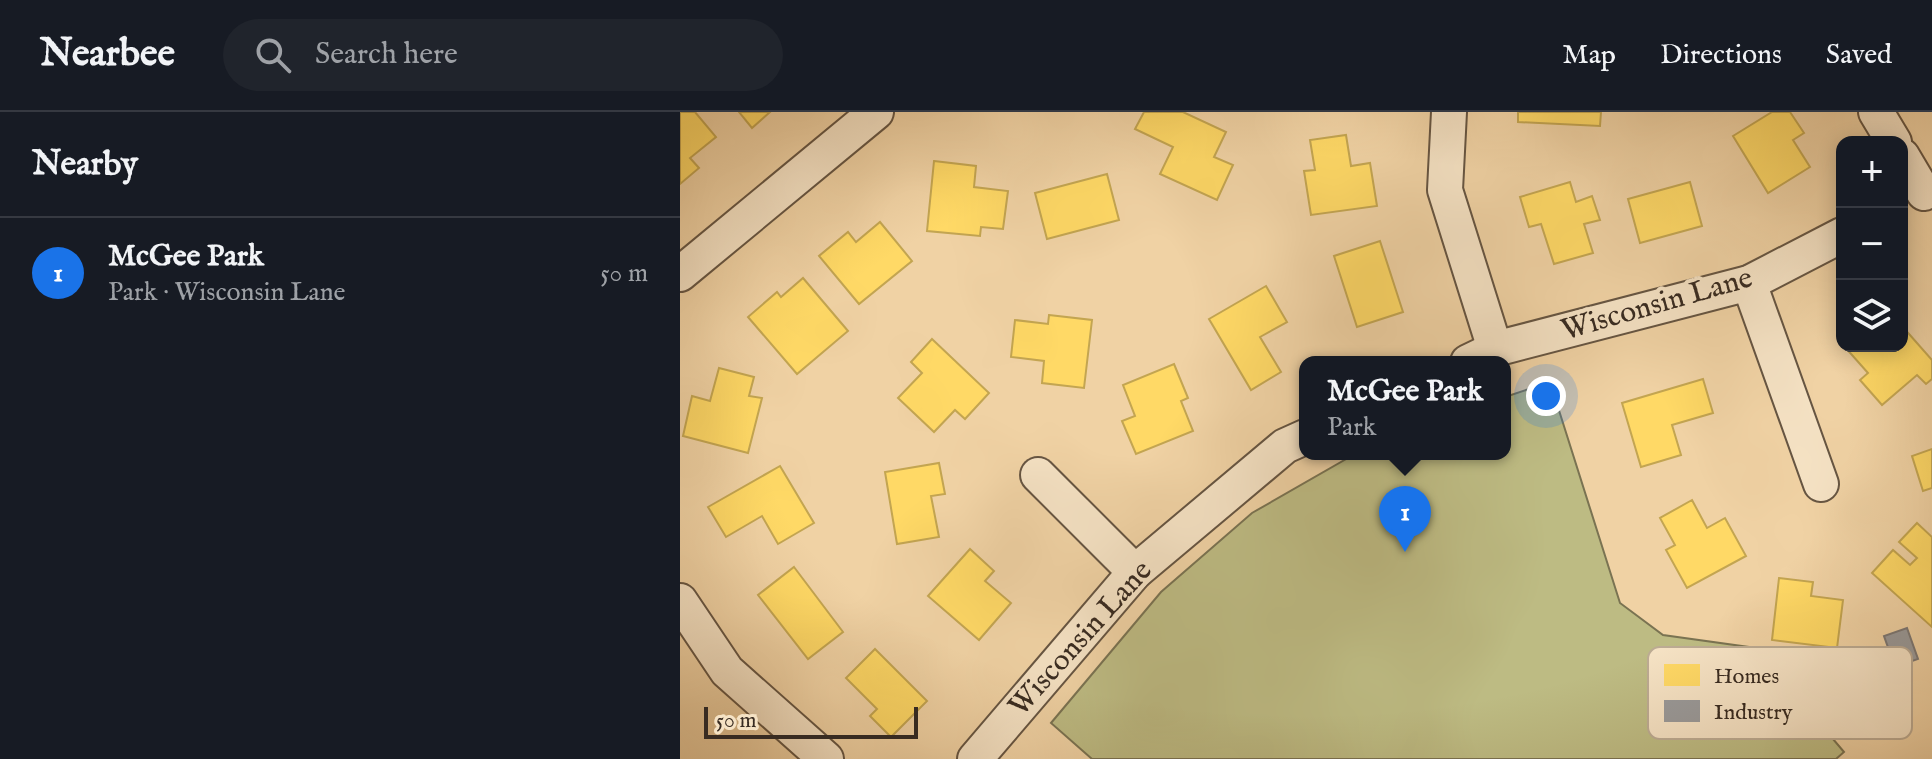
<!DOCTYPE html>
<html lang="en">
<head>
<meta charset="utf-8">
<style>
  :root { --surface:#171b24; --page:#20242c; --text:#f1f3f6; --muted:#9ea1a6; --line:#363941; --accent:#1a73e8 }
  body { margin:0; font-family:"IM FELL English",serif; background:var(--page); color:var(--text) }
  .controls { position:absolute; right:24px; top:24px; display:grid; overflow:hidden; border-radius:16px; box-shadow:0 4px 20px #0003 }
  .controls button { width:72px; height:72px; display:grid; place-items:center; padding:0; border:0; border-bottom:2px solid var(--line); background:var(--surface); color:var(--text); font:40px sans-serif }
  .scale { position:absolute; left:24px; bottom:20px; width:214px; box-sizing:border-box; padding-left:8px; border:4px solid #382b21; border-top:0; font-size:22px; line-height:28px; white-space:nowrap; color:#382b21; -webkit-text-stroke:6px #f5e2c4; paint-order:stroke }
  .you { position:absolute; left:866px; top:284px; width:28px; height:28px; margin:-20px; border:6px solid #fff; border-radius:50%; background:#1a73e8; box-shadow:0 0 0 12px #1a73e833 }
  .badge { display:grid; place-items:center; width:52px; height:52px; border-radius:50%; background:var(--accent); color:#fff; font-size:26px; font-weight:700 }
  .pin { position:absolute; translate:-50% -66px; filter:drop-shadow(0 2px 4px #0008) }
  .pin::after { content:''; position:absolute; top:42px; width:28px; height:24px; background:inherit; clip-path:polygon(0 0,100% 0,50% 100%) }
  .popup { position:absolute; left:619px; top:244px; width:212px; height:104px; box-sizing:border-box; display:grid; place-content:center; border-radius:16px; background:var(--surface); filter:drop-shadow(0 2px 6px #0005); font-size:26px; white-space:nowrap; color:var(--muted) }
  .popup b { font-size:30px; color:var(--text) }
  .popup::after { content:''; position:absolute; left:50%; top:100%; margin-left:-16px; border:16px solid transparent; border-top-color:var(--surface) }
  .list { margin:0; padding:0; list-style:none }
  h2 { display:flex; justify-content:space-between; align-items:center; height:104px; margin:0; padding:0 32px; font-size:34px }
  h2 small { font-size:26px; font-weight:400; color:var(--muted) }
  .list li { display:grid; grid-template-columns:52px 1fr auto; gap:24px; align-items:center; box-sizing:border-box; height:112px; padding:0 32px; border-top:2px solid var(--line) }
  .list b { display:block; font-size:30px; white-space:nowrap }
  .list p { margin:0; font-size:26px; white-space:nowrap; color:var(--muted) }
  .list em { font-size:26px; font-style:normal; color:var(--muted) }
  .icon { flex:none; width:44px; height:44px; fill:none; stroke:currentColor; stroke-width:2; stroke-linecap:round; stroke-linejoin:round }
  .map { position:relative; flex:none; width:1252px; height:647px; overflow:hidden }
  header { display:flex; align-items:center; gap:48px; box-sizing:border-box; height:112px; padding:0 40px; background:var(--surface); border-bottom:2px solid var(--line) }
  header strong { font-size:38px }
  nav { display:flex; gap:44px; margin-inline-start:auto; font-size:28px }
  .search { width:560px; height:72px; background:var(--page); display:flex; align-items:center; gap:20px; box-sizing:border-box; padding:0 28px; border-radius:44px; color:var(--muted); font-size:30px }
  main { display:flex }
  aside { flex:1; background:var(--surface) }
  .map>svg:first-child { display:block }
</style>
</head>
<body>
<header>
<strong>Nearbee</strong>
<div class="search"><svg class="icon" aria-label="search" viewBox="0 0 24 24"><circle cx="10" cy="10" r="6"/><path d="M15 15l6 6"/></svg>Search here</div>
<nav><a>Map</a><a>Directions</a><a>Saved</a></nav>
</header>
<main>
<aside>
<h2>Nearby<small></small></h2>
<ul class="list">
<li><span class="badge">1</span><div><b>McGee Park</b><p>Park · Wisconsin Lane</p></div><em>50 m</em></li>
</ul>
</aside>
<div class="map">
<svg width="1252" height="647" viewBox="0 0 1252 647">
  <rect width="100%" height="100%" fill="#f0d2a4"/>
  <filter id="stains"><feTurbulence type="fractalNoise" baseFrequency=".0025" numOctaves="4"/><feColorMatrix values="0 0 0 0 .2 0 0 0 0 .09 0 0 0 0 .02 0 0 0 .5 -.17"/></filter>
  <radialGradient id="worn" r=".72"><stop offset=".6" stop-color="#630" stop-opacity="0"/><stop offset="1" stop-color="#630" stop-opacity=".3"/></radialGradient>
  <path fill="#bdbb83" stroke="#7a7352" stroke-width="2" d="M870,270L940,491L983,523L1076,536L1164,640L1156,647H412L371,611L481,480L572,401L675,342H825V285Z"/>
  <g fill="#ffd966" stroke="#c3a551" stroke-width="2">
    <path d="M0,0H15L36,25L10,46L19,56L0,72Z"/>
    <path d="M59,0H90L72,16Z"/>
    <path d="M464,0H503L546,20L534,45L553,53L537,88L480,62L493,35L455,17Z"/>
    <path d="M838,0H921L920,14L838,10Z"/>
    <path d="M1092,0H1110L1124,21L1113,28L1130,55L1088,81L1053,24Z"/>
    <path d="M666,23L671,54L690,51L697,94L631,103L624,59L635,58L630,28Z"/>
    <path d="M254,49L296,54L294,75L328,79L323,117L301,115L300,124L247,119Z"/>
    <path d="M427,62L439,108L367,127L355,81Z"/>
    <path d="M890,70L896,90L912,84L920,108L904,112L913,141L874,152L861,112L849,115L840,85Z"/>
    <path d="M1010,70L1022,114L960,131L948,87Z"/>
    <path d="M200,110L232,149L179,192L139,144L168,120L176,130Z"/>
    <path d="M700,129L723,200L677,215L654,144Z"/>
    <path d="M123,166L168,219L117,262L68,205L97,180L101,185Z"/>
    <path d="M586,174L607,210L580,225L601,260L571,278L529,207Z"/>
    <path d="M369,203L412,208L404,276L362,271L364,249L331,245L335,208L368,212Z"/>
    <path d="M1222,214L1252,248V267L1246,272L1237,263L1202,293L1180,268L1188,261L1164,234H1222Z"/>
    <path d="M252,227L309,281L285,307L275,298L254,320L218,286L242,261L231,250Z"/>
    <path d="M494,252L508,286L501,289L513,319L456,342L442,309L455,304L443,273Z"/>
    <path d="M39,256L74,265L69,284L82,286L68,341L3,324L12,284L30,289Z"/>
    <path d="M1023,267L1033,301L992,313L1001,343L961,355L942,291Z"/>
    <path d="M1252,337V376L1243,379L1232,344Z"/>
    <path d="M259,351L265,382L251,384L259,425L217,432L205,360Z"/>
    <path d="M100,354L134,411L98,432L82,404L46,425L28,395Z"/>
    <path d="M1012,388L1027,416L1045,406L1066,444L1007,476L986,438L995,433L980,406Z"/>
    <path d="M1237,411L1252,425V515L1192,461L1213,438L1230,453L1237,446L1219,430Z"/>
    <path d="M290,437L314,459L305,469L331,491L299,528L248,484Z"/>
    <path d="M114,455L163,520L128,547L78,483Z"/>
    <path d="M1099,466L1133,470L1131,484L1163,488L1157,536L1092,528Z"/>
    <path d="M195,537L247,589L211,625L190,604L197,597L166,566Z"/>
  </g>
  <path fill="#999" stroke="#7c7875" stroke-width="2" d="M1227,516L1238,547L1215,555L1204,524Z"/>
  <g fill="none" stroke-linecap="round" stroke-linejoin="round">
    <defs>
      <g id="minor">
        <path d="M769,0L765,78L815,237"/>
        <path d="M1196,0L1214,30"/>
        <path d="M1222,44L1244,81"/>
        <path d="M0,162L196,0"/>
        <path d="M1069,171L1141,372"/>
        <path d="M788,250L815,237L1069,171L1162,123"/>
        <path d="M358,363L455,460"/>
        <path d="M0,489L47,559L146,647"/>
        <path d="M295,647L455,460L605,334L625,325"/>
      </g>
    </defs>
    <use href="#minor" stroke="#665542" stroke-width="38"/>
    <use href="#minor" stroke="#f5e2c4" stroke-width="34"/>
  </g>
  <g text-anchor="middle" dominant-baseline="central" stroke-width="8" stroke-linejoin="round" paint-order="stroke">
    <g font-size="30" fill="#382b21" stroke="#f5e2c4">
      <text transform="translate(977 193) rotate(-16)">Wisconsin Lane</text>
      <text transform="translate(401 527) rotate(-48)">Wisconsin Lane</text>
    </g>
  </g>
  <rect x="968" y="535" width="264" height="92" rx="12" fill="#f5e2c4" stroke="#bcab93" stroke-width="2"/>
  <rect x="984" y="552" width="36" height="22" fill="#ffd966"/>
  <rect x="984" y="588" width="36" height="22" fill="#999"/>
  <g font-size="22" fill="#382b21">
    <text x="1034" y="571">Homes</text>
    <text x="1034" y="607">Industry</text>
  </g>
  <rect width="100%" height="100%" filter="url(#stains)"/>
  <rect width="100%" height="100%" fill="url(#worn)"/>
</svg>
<div class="controls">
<button>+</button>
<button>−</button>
<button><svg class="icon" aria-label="layers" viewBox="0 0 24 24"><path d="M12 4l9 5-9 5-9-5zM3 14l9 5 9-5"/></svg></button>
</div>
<div class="scale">50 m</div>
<div class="you"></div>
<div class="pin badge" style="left:725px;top:440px">1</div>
<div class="popup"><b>McGee Park</b>Park</div>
</div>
</main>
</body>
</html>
